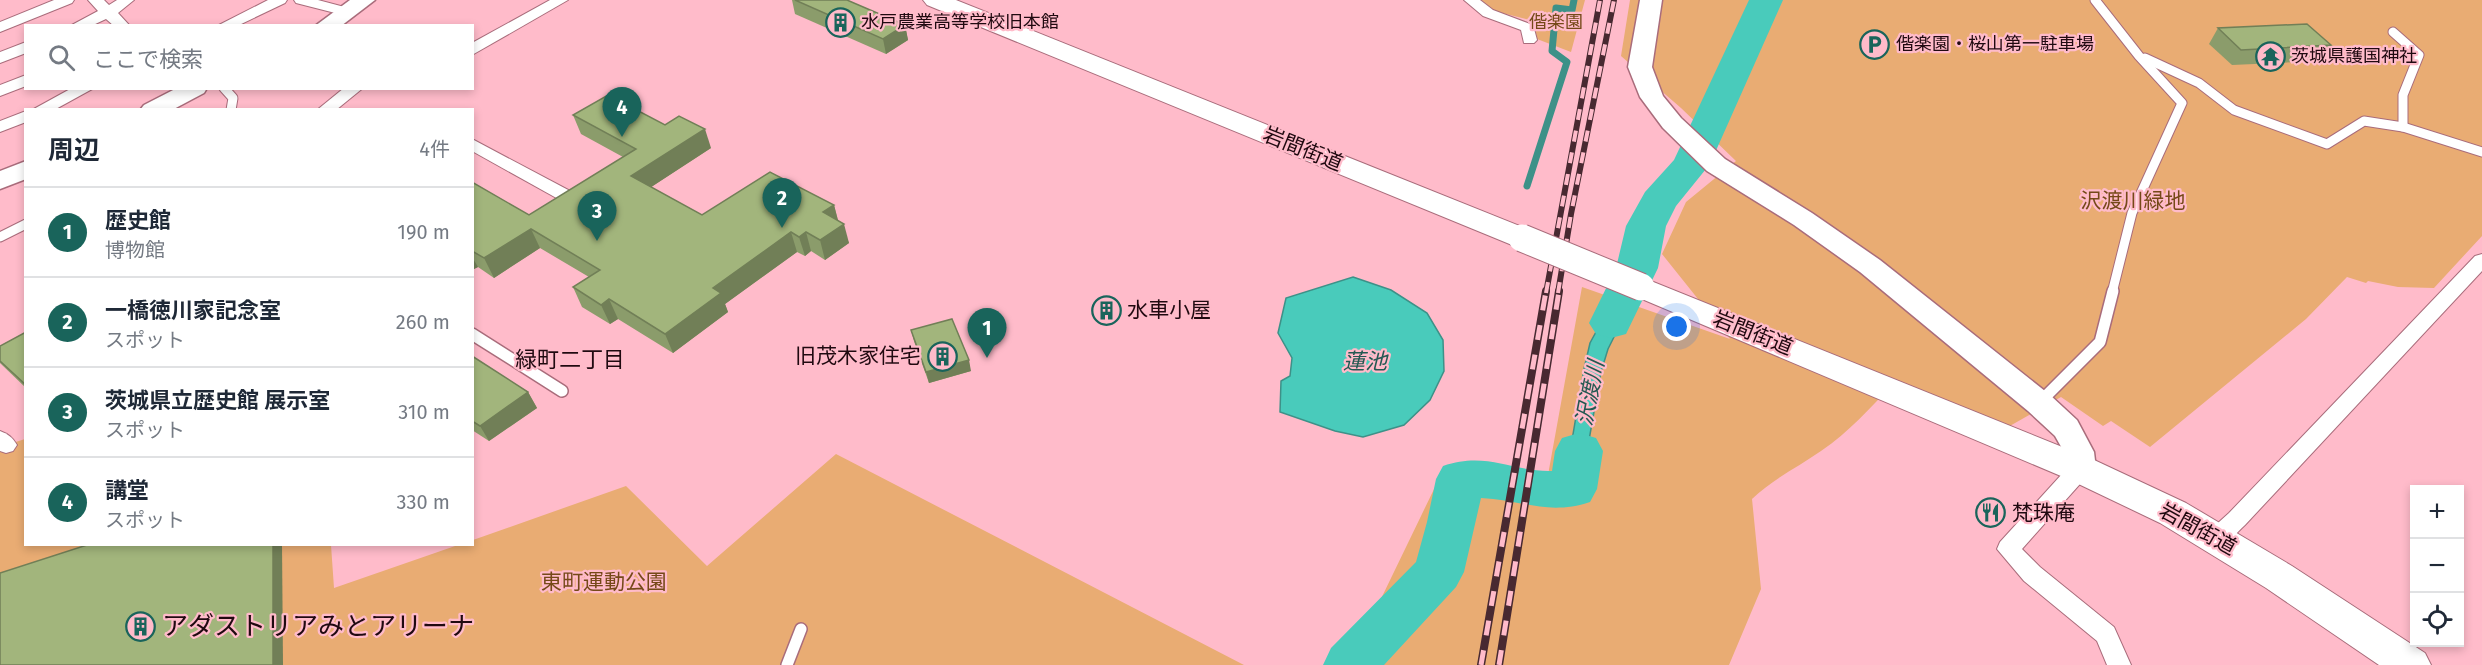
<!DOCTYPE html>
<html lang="ja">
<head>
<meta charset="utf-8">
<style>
  :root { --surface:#fff; --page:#f6f6f7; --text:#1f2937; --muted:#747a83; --line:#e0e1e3; --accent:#19645b }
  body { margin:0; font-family:"Fira Sans","Noto Sans JP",sans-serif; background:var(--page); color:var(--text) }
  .controls { position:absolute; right:18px; bottom:18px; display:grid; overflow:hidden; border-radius:0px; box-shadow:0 3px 9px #0003 }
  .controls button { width:54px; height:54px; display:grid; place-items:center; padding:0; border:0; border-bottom:2px solid var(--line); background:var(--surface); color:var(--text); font:30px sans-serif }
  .you { position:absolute; left:1677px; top:327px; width:21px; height:21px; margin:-15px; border:4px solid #fff; border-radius:50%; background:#1a73e8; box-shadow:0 0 0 9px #1a73e833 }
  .badge { display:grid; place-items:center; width:39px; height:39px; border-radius:50%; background:var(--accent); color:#fff; font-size:20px; font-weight:700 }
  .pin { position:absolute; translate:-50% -50px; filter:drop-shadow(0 2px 3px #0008) }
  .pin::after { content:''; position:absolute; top:32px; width:21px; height:18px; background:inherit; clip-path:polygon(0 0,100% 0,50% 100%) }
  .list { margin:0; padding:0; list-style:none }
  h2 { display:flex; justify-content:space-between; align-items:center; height:78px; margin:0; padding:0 24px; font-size:26px }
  h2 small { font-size:20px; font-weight:400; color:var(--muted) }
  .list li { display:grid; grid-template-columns:39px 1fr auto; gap:18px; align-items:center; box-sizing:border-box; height:90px; padding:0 24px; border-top:2px solid var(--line) }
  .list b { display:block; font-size:22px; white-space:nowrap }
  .list p { margin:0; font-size:20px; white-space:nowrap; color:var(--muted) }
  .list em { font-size:20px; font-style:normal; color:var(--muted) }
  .icon { flex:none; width:33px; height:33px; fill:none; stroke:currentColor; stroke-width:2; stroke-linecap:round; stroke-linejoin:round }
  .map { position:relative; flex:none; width:2482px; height:665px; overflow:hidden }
  .search { position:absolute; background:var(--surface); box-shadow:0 3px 9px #0003; left:24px; top:24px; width:450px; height:66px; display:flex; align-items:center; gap:15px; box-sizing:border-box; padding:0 21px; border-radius:0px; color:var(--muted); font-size:22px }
  .panel { position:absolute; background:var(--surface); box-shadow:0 3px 9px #0003; left:24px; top:108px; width:450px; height:438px; border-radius:0px }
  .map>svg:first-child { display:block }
</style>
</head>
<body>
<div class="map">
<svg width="2482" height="665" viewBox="0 0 2482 665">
  <rect width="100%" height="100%" fill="#ffbbca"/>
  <g fill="#e9ac73">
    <path d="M1481,0H1585L1571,52L1537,39L1534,21L1494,11Z"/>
    <path d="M1630,0H2482V236L2434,288L2398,287L2368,281L2366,283L2347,277L2306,319L2150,447L2111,421L2103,426L2061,397L2008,427L1893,384C1870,408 1849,432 1821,451C1798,467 1773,479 1752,499L1761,589L1729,665H1349L1436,485L1546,486L1582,287L1730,339L1662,254L1686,202L1736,161L1681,108L1621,56Z"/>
    <path d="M25,439L26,544L331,545L334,588L458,545L472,544L473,540L626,486L707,566L836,454L1244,665H0V447Z"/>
  </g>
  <g fill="#49cbbb" stroke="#3d9188" stroke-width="1.5">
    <path d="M1353,277L1391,290L1427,313L1443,340L1444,371L1430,400L1404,425L1363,437L1335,431L1280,412L1281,381L1290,376L1292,358L1278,333L1286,298Z"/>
    <path d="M1620,288L1636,293L1608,349L1601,372L1579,497L1545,498L1554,486L1565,482L1584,369L1590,343Z"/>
    <path d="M1457,472L1461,522L1447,578L1341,665H1335L1429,566L1439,547Z"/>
  </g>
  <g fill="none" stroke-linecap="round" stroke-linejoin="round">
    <path stroke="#3d9188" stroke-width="7" d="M1527,186L1567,62L1552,51L1556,8L1572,10L1574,0"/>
    <g fill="#49cbbb" fill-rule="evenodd">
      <path d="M1749,0H1783L1710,164L1676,206L1666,226L1658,268L1626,334L1611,338L1596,334L1589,323L1616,268L1626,226L1645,192L1674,160Z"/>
      <path d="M1579,433L1596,438L1603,451L1597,489L1590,502C1548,516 1522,500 1481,498L1464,572L1456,587L1384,665H1323L1331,648L1416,562L1427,522L1436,479L1443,466C1487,451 1512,472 1552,471L1555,451L1562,438Z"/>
    </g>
    <defs>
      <g id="lane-far1">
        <path d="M2095,0L2139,56L2182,103L2132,213L2112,293"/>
        <path d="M2393,32L2419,55L2403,95V127"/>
        <path d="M2145,58L2199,83L2234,110L2327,144L2364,121L2403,127L2482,152"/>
        <path d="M224,88L233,98L231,110"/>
        <path d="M0,237L26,224"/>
      </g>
      <g id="lane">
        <path d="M472,334L562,391"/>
        <path d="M2040,402L2100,342L2113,291"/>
        <path d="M787,665L801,629"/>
      </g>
      <g id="street">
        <path d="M54,0H74L72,3L0,32V22Z"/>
        <path d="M88,0H104L109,5L117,0H134L118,13L130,26H114L106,19L91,26H70L98,11Z"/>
        <path d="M268,0H287L285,3L237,26H217Z"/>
        <path d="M294,0H318L352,9L354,12L347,16L296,3Z"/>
        <path d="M550,0H568L472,55V43Z"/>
        <path d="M1464,0H1480L1493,10L1533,25L1537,40L1534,43H1524L1521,30L1483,16Z"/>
        <path d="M26,42V53L0,63V52Z"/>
        <path d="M26,75V86L0,96V85Z"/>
        <path d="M72,88H94L54,110H32Z"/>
        <path d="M344,88H363L336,110H317Z"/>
        <path d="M26,111V122L0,132V121Z"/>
        <path d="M472,139L572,192L575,196L572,200H560L472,151Z"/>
        <path d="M2482,254V271L2245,525C2234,535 2224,550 2208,544L2205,538L2208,532L2229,513L2475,256Z"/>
        <path d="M0,431C8,434 12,437 17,445L13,451L6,453L0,451Z"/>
        <path d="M2080,461L2088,463L2091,469L2088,475L2022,549L2040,567L2114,627L2131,665H2107L2097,641L2024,581L1997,549L2000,542L2072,463Z"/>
      </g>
      <g id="secondary">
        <path d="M350,0H375L341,26H315Z"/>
        <path d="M1640,0H1662L1652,67L1663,96L1681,118L1725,159L1812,213L1880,260L2050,395L2077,420L2094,452L2096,469L2091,478L2080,481L2069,478L2064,469V452L2055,436L2028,411L1860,272L1794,225L1707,171L1663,128L1640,97L1628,67Z"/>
        <path d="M177,88H207L204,93L172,110H140L144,105Z"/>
        <path d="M26,161V179L0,189V171Z"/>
      </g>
      <g id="primary">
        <path d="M923,0H956L1532,231L1537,238L1532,245L1522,248L1512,245L927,5Z"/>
        <path d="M1641,277L2092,459L2186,503L2292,566L2425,653L2431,665H2379L2266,588L2160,523L2068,479L1630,294L1626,287L1630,280Z"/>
      </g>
    </defs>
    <use href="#lane-far1" stroke="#a96c7b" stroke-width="11"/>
    <use href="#lane" stroke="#a96c7b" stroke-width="14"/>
    <use href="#street" stroke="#a96c7b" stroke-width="2"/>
    <use href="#secondary" stroke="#a96c7b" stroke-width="3"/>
    <use href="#primary" stroke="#a96c7b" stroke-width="2"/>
    <use href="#lane-far1" stroke="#fff" stroke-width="9"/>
    <use href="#lane" stroke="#fff" stroke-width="11"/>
    <use href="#street" fill="#fff" fill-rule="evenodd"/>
    <use href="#secondary" fill="#fff" fill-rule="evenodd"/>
    <use href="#primary" fill="#fff" fill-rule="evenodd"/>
    <defs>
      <g id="rail-far1">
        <path d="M1546,293L1600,0"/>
        <path d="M1558,293L1571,214L1614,0"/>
      </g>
      <g id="rail">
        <path d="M1481,665L1546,291"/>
        <path d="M1499,665L1559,291"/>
      </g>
    </defs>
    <use href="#rail-far1" stroke="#482931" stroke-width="6"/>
    <use href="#rail" stroke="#482931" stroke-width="8"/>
    <use href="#rail-far1" stroke="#ffbbca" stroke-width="4" stroke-dasharray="11" stroke-linecap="butt"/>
    <use href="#rail" stroke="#ffbbca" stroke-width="5" stroke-dasharray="15" stroke-linecap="butt"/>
    <defs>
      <path id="primary-bridge" d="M1522,238L1641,287"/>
    </defs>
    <use href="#primary-bridge" stroke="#a96c7b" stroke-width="29" stroke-linecap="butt"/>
    <use href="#primary-bridge" stroke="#fff" stroke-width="27"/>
  </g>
  <g fill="#8b9c6b">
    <path d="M792,0H847L905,25L908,40L886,54L795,14Z"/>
    <path d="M2218,28L2331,45L2321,61L2232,65L2209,44Z"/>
    <path d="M573,115L711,148L651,187L702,215L834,205L838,221L849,243L825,260L811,251L805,256L797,252L725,304L728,312L673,353L618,319L610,324L582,307L573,287L589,277L540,248L494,278L478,267L472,270V182L529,215L623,157L581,134Z"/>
    <path d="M911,330L971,371L929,383L914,341Z"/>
    <path d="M26,332V388L0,363V346Z"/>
    <path d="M472,356L528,392L537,408L489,441L472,430Z"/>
  </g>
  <g fill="#717f57">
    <path d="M905,25L908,40L886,54L883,39Z"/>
    <path d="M705,129L711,148L639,195L631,176Z"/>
    <path d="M834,205L839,224L823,212Z"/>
    <path d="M844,224L849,243L825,260L820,240Z"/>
    <path d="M531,229L540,248L494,278L484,258Z"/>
    <path d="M791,232L797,252L725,304L728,312L673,353L665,334L713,288Z"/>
    <path d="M806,232L811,251L805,256L799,237Z"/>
    <path d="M472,257L478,267L472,270Z"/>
    <path d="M609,299L618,319L610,324L601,305Z"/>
    <path d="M969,360L971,371L929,383L926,372Z"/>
    <path d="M528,392L537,408L489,441L480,426Z"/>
    <path d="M273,544H282L283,665H273Z"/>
  </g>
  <g fill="#a2b57c" stroke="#717f57" stroke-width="1.5">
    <path d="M795,0H847L905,25L883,39Z"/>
    <path d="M2307,24L2331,45L2241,50L2218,28Z"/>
    <path d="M608,95L665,125L679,116L705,129L631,176L702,215L770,172L834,205L823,212L844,224L820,240L806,232L799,237L791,232L713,288L721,293L665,334L609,299L601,305L573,287L600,270L531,229L484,258L472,251V182L529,215L636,149L573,115Z"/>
    <path d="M952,319L969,360L926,372L911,330Z"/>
    <path d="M26,332V385L0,361V346Z"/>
    <path d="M472,356L528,392L480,426L472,421Z"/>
    <path d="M90,544H273V665H0V573Z"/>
  </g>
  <defs>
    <symbol id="building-ring" viewBox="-11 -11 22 22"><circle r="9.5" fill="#ffbbca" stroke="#19645b" stroke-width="1.5"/><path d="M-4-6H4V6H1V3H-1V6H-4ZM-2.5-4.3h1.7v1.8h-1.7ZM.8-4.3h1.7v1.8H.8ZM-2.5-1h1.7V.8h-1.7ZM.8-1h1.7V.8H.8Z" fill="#19645b"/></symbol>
    <symbol id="parking-ring" viewBox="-11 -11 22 22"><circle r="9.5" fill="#ffbbca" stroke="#19645b" stroke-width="1.5"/><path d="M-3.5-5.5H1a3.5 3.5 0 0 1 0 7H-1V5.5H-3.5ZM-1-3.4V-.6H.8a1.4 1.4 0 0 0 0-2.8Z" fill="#19645b"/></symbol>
    <symbol id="temple-ring" viewBox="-11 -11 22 22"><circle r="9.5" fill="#ffbbca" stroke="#19645b" stroke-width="1.5"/><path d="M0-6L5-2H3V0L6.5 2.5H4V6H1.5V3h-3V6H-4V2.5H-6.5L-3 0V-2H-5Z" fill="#19645b"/></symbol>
    <symbol id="restaurant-ring" viewBox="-11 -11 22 22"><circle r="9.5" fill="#ffbbca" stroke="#19645b" stroke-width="1.5"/><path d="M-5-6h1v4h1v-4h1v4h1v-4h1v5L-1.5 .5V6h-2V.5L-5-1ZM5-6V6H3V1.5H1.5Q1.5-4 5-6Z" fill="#19645b"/></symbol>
  </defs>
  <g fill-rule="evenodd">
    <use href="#building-ring" x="824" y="6" width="33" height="33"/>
    <use href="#parking-ring" x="1858" y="28" width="33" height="33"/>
    <use href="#temple-ring" x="2254" y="40" width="33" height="33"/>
    <use href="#building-ring" x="1090" y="294" width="33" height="33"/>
    <use href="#building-ring" x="926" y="340" width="33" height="33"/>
    <use href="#restaurant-ring" x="1974" y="496" width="33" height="33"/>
    <use href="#building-ring" x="124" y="610" width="33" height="33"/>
  </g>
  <g text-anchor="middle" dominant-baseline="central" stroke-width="4.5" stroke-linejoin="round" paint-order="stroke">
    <g font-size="18" fill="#200910" stroke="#ffbbca" text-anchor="start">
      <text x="861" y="22">水戸農業高等学校旧本館</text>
      <text x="1896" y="44">偕楽園・桜山第一駐車場</text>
      <text x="2291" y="56">茨城県護国神社</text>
    </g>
    <g font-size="18" fill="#754918" stroke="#ffbbca">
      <text x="1556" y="22">偕楽園</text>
    </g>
    <g font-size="21" fill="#200910" stroke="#ffbbca">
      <text transform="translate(1303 149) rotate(22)">岩間街道</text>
      <text transform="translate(1753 333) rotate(22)">岩間街道</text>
      <text transform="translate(2198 529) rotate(29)">岩間街道</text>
    </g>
    <g font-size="21" fill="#754918" stroke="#ffbbca">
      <text x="2133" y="201">沢渡川緑地</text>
      <text x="604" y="582">東町運動公園</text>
    </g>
    <g font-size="21" fill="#200910" stroke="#ffbbca" text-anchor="start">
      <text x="1127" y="310">水車小屋</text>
      <text x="921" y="356" text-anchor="end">旧茂木家住宅</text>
      <text x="2012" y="513">梵珠庵</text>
    </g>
    <g font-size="22" fill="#200910" stroke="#ffbbca">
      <text x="570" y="359">緑町二丁目</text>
    </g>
    <g font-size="22" font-style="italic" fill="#235952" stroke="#ffbbca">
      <text x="1365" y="361">蓮池</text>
      <text transform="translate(1590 393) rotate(-79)">沢渡川</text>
    </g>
    <g font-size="26" fill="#200910" stroke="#ffbbca" text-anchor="start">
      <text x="162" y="626">アダストリアみとアリーナ</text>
    </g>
  </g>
</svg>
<div class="controls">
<button>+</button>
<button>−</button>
<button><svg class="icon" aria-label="locate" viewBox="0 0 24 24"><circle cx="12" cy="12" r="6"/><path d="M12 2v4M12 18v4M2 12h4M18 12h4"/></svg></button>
</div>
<div class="you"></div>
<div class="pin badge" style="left:987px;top:358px">1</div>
<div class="pin badge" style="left:782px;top:228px">2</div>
<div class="pin badge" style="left:597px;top:241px">3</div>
<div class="pin badge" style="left:622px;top:137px">4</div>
<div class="search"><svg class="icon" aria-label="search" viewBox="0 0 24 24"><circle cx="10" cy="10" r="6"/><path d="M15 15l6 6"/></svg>ここで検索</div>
<section class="panel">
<h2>周辺<small>4件</small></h2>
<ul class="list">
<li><span class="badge">1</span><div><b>歴史館</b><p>博物館</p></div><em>190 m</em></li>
<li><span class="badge">2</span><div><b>一橋徳川家記念室</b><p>スポット</p></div><em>260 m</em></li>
<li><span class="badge">3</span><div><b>茨城県立歴史館 展示室</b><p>スポット</p></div><em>310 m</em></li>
<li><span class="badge">4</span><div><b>講堂</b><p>スポット</p></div><em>330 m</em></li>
</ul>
</section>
</div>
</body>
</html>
